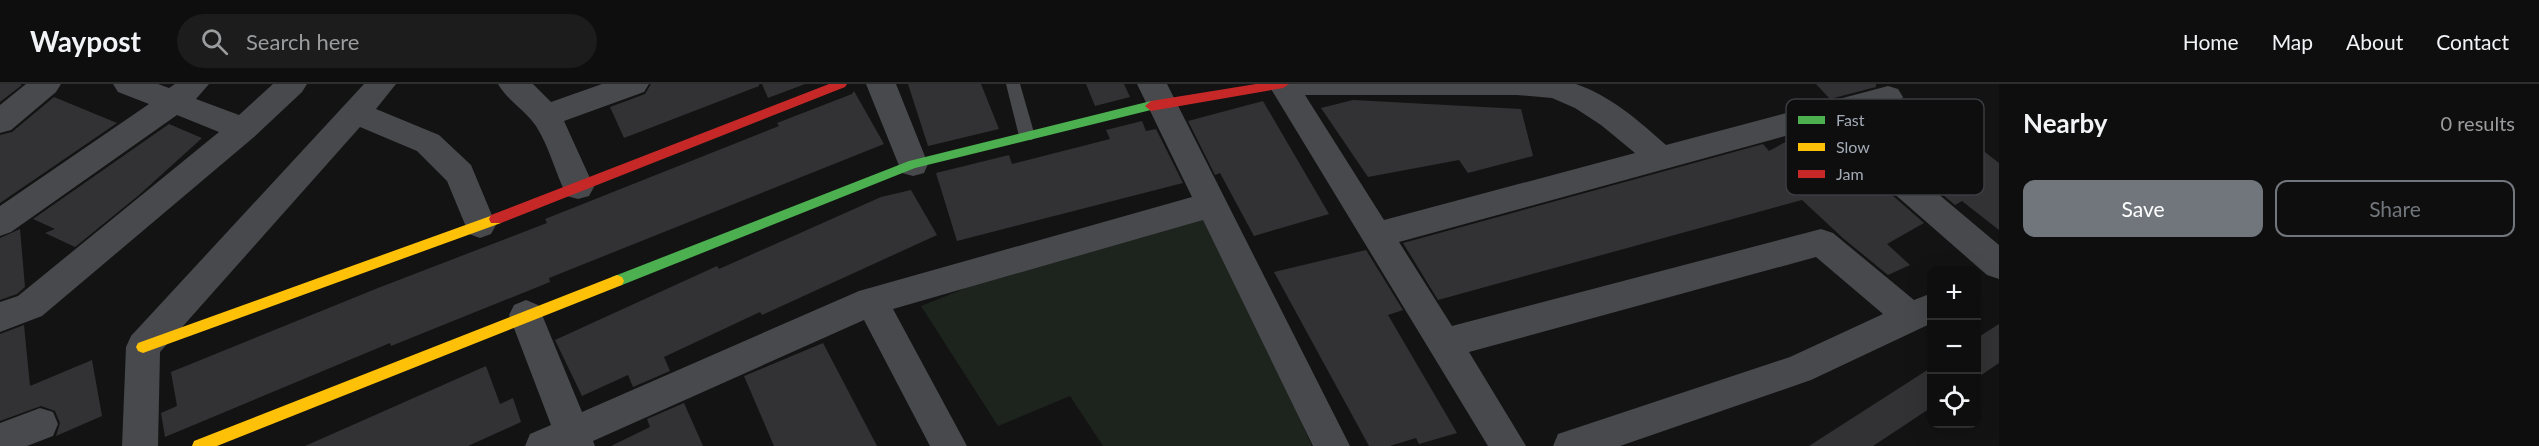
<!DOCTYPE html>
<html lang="en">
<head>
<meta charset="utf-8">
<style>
  :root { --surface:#0e0e0e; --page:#1c1c1c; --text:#f1f3f6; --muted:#9b9c9e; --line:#2e2e2e; --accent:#71767d }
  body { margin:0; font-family:Lato,sans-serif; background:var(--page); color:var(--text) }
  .controls { position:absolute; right:18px; bottom:18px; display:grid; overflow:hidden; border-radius:12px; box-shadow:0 6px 24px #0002 }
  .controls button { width:54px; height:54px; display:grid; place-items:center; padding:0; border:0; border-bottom:2px solid var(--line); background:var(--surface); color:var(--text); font:30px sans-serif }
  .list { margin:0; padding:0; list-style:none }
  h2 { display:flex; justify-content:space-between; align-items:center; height:78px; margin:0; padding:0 24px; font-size:26px }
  h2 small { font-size:20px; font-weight:400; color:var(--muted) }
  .actions { display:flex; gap:12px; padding:18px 24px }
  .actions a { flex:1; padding:14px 0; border:2px solid var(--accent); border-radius:12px; text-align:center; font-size:21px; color:var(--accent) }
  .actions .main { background:var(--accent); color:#fff }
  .icon { flex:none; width:33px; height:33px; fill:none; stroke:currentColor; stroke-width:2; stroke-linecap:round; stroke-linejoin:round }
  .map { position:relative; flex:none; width:1999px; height:362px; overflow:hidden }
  header { display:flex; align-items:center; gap:36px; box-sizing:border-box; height:84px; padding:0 30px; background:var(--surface); border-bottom:2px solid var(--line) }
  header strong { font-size:28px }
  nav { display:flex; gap:33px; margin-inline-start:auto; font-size:21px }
  .search { width:420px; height:54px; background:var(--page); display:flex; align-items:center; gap:15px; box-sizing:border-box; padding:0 21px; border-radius:33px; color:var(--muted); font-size:22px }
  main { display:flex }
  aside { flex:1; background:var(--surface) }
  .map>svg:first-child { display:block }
</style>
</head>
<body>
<header>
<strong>Waypost</strong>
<div class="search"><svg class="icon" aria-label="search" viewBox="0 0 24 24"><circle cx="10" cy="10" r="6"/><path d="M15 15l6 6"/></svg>Search here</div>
<nav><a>Home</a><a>Map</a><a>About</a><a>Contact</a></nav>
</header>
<main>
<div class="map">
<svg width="1999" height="362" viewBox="0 0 1999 362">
  <rect width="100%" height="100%" fill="#131313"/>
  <path fill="#1d241d" d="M1209,131L1312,362H1103L1070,312L998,342L921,222L991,194Z"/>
  <g fill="#323234">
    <path d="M0,0H20L22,1L0,18Z"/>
    <path d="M651,0H759V2L624,54L610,23L645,10Z"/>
    <path d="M762,0H805L768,14Z"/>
    <path d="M908,0H981L999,45L928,62Z"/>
    <path d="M1086,0H1124L1130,13L1095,22Z"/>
    <path d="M1816,0H1876V3L1830,15Z"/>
    <path d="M854,7L884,60L549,194L550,198L391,262L390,259L165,353L161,329L177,322L171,288L378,204L547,139L545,135L779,42L777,39L852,10Z"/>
    <path d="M54,13L117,39L0,119V51L12,48Z"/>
    <path d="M1353,16L1521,25L1533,72L1468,89L1459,76L1368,93L1321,24Z"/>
    <path d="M1263,17L1329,130L1254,152L1220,89L1215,91L1188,37Z"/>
    <path d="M1900,22L1919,42L1901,46L1953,86L1985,68L1999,79V146L1962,117L1955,121L1854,36Z"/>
    <path d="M1142,37L1146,47L1156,45L1183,99L957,157L936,89L1009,71L1012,80L1110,55L1106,46Z"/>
    <path d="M169,40L202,54L139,111L75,163L45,149L55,145L33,135Z"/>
    <path d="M1817,45L1924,139L1887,160L1910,181L1888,191L1844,155L1802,116L1438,216L1403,159L1763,60L1769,67L1800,50Z"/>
    <path d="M911,106L937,151L762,231L760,228L664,273L670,287L633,303L628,291L582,312L555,256L717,182L719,185L881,113Z"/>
    <path d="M20,145L25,203L17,210L0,216V154Z"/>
    <path d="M1366,166L1403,226L1388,231L1457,349L1419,360L1416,354L1390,362H1369L1274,188Z"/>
    <path d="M1999,240V279L1977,294V254Z"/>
    <path d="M24,241L30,302L92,276L102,332L56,352L60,339L55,327L41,322L0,337V250Z"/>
    <path d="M823,259L877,362H774L744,292Z"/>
    <path d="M486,282L500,320L513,314L521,338L468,362H305Z"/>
    <path d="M1932,283V323L1873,362H1809Z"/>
    <path d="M684,319L703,362H611L650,343L647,335Z"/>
  </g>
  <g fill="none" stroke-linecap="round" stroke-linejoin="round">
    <path fill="#47494c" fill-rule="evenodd" d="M1006,0H1020L1035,52L1032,56H1022L1019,52Z"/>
    <g fill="#47494c" fill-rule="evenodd">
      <path d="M26,0H61L56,8L11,46L0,49V21Z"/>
      <path d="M113,0H158L169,4L175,0H209L196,15L239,31L273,0H307L302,8L254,53L42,232L0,248V218L18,212L219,48L177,31L11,148L0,152V122L149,20L118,8Z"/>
      <path d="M364,0H396L376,25L439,51L471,81L496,141L491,150L480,154L469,150L447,97L417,67L360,43L160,268L158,362H122L126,263L131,252Z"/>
      <path d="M498,0H533L551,18L602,0H649L644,8L564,37L594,103L589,112L578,115L567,112C555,89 550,64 536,42C525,26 507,16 498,0Z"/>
      <path d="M866,0H896L928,80L924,89L913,92L902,89Z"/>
      <path d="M1137,0H1167L1350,362H1313L1203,136L893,225L967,362H930L864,236L593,357L595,362H525L530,350L551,341L509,231L514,221L526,216L538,221L582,328L859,207L1192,113Z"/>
      <path d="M1268,0H1576C1611,12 1639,37 1666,61L1888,2L1898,5L1903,13L1898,21L1849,35L1999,161V195L1987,191L1818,43L1399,158L1452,242L1821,145L1833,149L1914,216L1932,209V239L1811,296L1620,362H1553L1558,350L1790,273L1883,230L1816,173L1469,268L1526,362H1488ZM1305,11H1517L1552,14L1575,24L1601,41L1635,69L1384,136Z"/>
      <path d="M40,324L53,328L58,340L53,352L27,362H0V339Z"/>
    </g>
    <path fill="#4caf50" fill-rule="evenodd" d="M1151,17L1157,22L1155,25L915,84L622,201H612L610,197L612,193L909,77Z"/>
    <g fill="#ffc107" fill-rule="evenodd">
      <path d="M496,130L501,131L503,135L501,139L143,269L138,267L136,263L138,259Z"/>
      <path d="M617,191L622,193L624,197L622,201L217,362H192L194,357Z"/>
    </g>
    <g fill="#c62828" fill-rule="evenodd">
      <path d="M829,0H847L845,3L501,139H491L489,135L491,131Z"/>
      <path d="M1256,0H1289L1283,4L1151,27L1145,22L1151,17Z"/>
    </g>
  </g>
  <rect x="1786" y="15" width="198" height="96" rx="9" fill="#0e0e0f" stroke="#3b3d41" stroke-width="1.5"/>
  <rect x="1798" y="32" width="27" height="8" fill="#4caf50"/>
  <rect x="1798" y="59" width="27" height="8" fill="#ffc107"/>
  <rect x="1798" y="86" width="27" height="8" fill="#c62828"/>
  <g font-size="16" fill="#a3abb6">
    <text x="1836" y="42">Fast</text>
    <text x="1836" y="69">Slow</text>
    <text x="1836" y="96">Jam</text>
  </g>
</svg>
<div class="controls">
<button>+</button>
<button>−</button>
<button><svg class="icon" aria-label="locate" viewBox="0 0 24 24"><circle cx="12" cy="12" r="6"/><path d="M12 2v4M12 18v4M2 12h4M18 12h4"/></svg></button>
</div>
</div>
<aside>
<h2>Nearby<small>0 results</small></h2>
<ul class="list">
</ul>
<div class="actions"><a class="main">Save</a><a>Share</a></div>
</aside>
</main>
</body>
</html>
